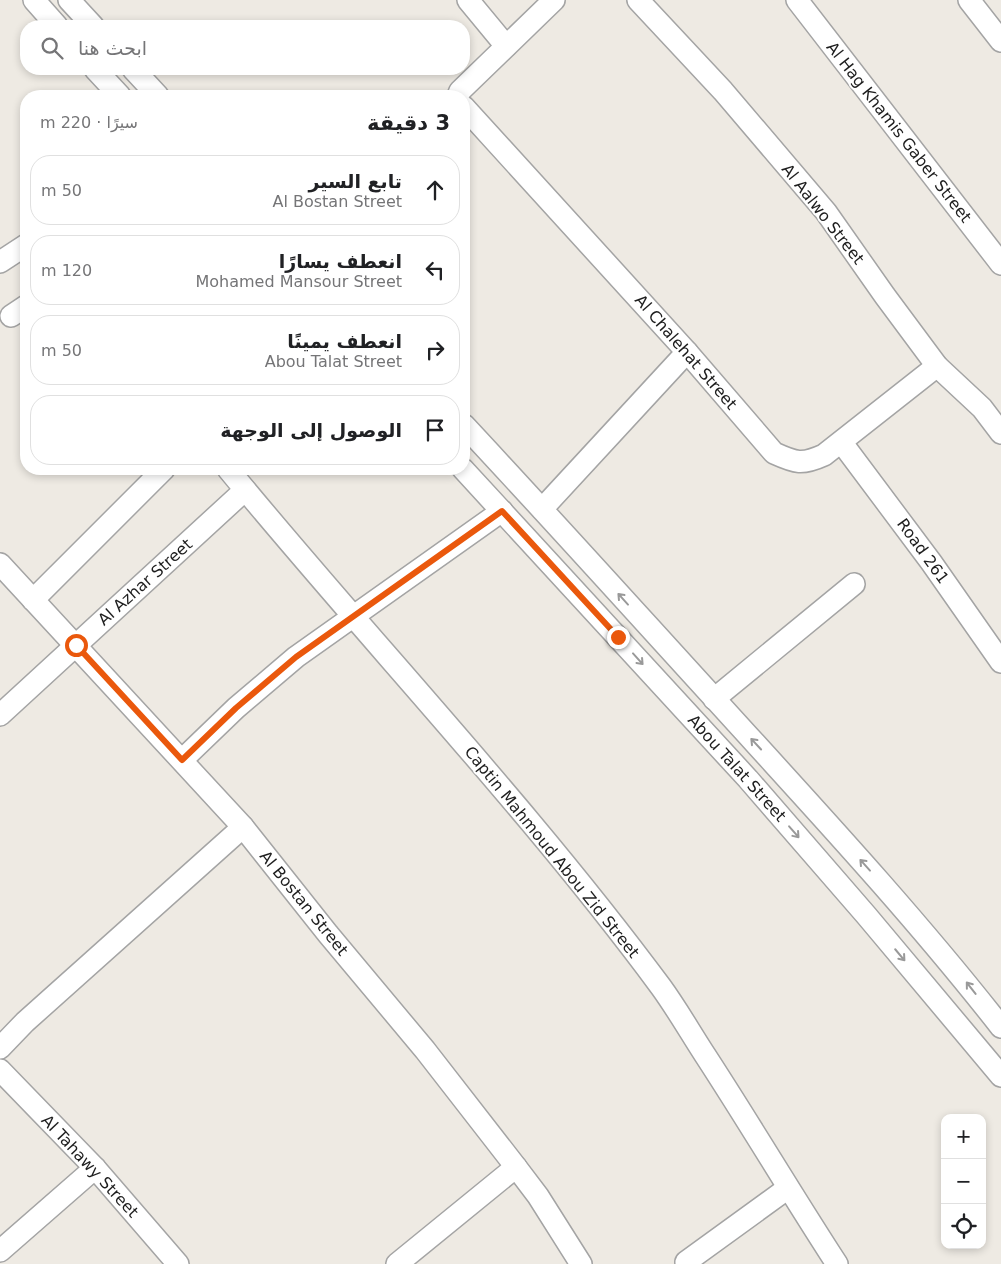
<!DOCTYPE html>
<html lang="ar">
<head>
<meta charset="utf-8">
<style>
  :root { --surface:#fff; --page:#f6f6f6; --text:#202124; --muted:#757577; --line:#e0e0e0 }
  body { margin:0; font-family:"DejaVu Sans","Noto Sans Arabic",sans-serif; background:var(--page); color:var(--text); direction:rtl }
  .controls { position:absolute; right:15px; bottom:15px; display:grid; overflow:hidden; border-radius:10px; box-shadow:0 2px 8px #0003 }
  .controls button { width:45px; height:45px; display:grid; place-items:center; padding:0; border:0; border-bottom:1px solid var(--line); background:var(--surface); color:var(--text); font:25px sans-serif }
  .stop { position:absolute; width:15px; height:15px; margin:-11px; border:4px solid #ea580c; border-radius:50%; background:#fff }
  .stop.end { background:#ea580c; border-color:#fff; box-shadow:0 1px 5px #0008 }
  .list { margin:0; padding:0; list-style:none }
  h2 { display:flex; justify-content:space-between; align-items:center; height:65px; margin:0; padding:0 20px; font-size:21px }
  h2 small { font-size:16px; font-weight:400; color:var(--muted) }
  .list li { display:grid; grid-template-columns:32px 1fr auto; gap:15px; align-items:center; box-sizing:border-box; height:70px; margin:0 10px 10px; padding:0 10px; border:1px solid var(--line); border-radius:20px }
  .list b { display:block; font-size:19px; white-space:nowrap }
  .list p { margin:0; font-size:16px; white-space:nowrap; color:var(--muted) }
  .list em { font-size:16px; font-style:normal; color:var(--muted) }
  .icon { flex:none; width:28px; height:28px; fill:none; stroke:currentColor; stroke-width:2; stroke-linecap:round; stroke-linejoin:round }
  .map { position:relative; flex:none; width:1001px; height:1264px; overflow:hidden; direction:ltr }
  .search { position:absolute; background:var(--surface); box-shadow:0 2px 8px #0003; left:20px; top:20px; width:450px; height:55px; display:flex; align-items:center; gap:12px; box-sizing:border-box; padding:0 18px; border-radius:20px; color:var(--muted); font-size:19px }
  .panel { position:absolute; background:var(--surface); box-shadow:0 2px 8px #0003; left:20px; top:90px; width:450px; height:385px; border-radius:20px; direction:rtl }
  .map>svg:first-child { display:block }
</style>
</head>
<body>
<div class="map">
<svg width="1001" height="1264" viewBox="0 0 1001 1264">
  <rect width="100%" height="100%" fill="#eeeae3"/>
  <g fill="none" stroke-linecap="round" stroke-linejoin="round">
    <defs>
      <g id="minor">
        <path d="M34,0L57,26"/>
        <path d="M69,0L93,26"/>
        <path d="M468,0L506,46"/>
        <path d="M638,0L723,91L826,212L885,296L937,366L982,408L1001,433"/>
        <path d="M797,0L1001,264"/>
        <path d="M969,0L1001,41"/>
        <path d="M95,69L120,96"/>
        <path d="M133,69L158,96"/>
        <path d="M458,96L460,91L554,0"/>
        <path d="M464,107L687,352L774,453C796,463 802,465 824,455L937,366"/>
        <path d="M0,262L26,245"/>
        <path d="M11,316L26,306"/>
        <path d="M464,425C548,515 630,606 713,697C811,805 911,912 1001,1027"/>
        <path d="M842,443L931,562L1001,662"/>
        <path d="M228,469C371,643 527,806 661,987C677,1009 690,1032 705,1055C750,1124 792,1195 837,1264"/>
        <path d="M463,469L748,779L866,915L1001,1076"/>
        <path d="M542,509L687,352"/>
        <path d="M0,564L243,827L328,934L425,1050L516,1167L538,1196L581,1264"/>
        <path d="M33,600L164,469"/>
        <path d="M714,699L854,584"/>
        <path d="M0,715L245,490"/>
        <path d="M182,760L236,708L296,657L502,511"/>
        <path d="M0,1048L25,1022L243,827"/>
        <path d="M0,1070L95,1168L178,1264"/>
        <path d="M0,1251L95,1168"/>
        <path d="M686,1262L788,1188"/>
        <path d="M397,1264L516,1167"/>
      </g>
    </defs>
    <use href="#minor" stroke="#a4a4a4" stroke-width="24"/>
    <use href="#minor" stroke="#fff" stroke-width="21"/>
  </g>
  <defs><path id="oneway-shaft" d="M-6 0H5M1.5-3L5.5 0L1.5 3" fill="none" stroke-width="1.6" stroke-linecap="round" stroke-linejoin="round" transform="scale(1.25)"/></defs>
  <g stroke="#999">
    <use href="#oneway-shaft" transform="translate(623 599) rotate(-132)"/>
    <use href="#oneway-shaft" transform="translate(638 659) rotate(48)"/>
    <use href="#oneway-shaft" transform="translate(756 744) rotate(-133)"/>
    <use href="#oneway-shaft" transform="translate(794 832) rotate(49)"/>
    <use href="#oneway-shaft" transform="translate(865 865) rotate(-132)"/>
    <use href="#oneway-shaft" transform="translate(900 955) rotate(50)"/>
    <use href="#oneway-shaft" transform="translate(971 988) rotate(-128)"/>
  </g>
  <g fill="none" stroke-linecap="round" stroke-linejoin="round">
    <path stroke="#ea580c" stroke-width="6" d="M76,645L182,760L236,708L296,657L502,511L618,637"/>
  </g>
  <g text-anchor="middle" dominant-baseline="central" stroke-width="4" stroke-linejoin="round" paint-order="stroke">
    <g font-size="16" fill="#1d1d1d" stroke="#fff">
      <text transform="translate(899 132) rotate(52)">Al Hag Khamis Gaber Street</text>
      <text transform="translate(823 214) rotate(52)">Al Aalwo Street</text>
      <text transform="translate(686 352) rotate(49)">Al Chalehat Street</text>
      <text transform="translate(923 551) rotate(54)">Road 261</text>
      <text transform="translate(145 582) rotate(-42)">Al Azhar Street</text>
      <text transform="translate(737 768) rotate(48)">Abou Talat Street</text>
      <text transform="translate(552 852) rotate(51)">Captin Mahmoud Abou Zid Street</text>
      <text transform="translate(304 903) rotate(51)">Al Bostan Street</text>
      <text transform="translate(90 1166) rotate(47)">Al Tahawy Street</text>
    </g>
  </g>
</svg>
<div class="controls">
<button>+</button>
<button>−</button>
<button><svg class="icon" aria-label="locate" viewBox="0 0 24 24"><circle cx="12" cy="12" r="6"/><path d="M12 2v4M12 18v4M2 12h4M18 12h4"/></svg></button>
</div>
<div class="stop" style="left:76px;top:645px"></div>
<div class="stop end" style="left:618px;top:637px"></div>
<div class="search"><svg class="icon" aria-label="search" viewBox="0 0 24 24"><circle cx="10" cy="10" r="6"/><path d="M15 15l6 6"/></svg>ابحث هنا</div>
<section class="panel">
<h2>3 دقيقة<small>سيرًا · 220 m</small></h2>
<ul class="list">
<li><svg class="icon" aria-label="ahead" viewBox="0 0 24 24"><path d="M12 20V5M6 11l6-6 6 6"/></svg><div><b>تابع السير</b><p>Al Bostan Street</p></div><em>50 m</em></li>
<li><svg class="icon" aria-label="left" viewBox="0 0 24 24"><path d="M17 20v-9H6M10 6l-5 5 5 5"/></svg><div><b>انعطف يسارًا</b><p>Mohamed Mansour Street</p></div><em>120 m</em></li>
<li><svg class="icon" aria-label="right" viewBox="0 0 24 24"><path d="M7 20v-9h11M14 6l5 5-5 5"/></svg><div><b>انعطف يمينًا</b><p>Abou Talat Street</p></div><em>50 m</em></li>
<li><svg class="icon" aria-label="arrive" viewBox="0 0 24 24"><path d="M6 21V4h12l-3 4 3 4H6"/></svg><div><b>الوصول إلى الوجهة</b></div></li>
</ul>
</section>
</div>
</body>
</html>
